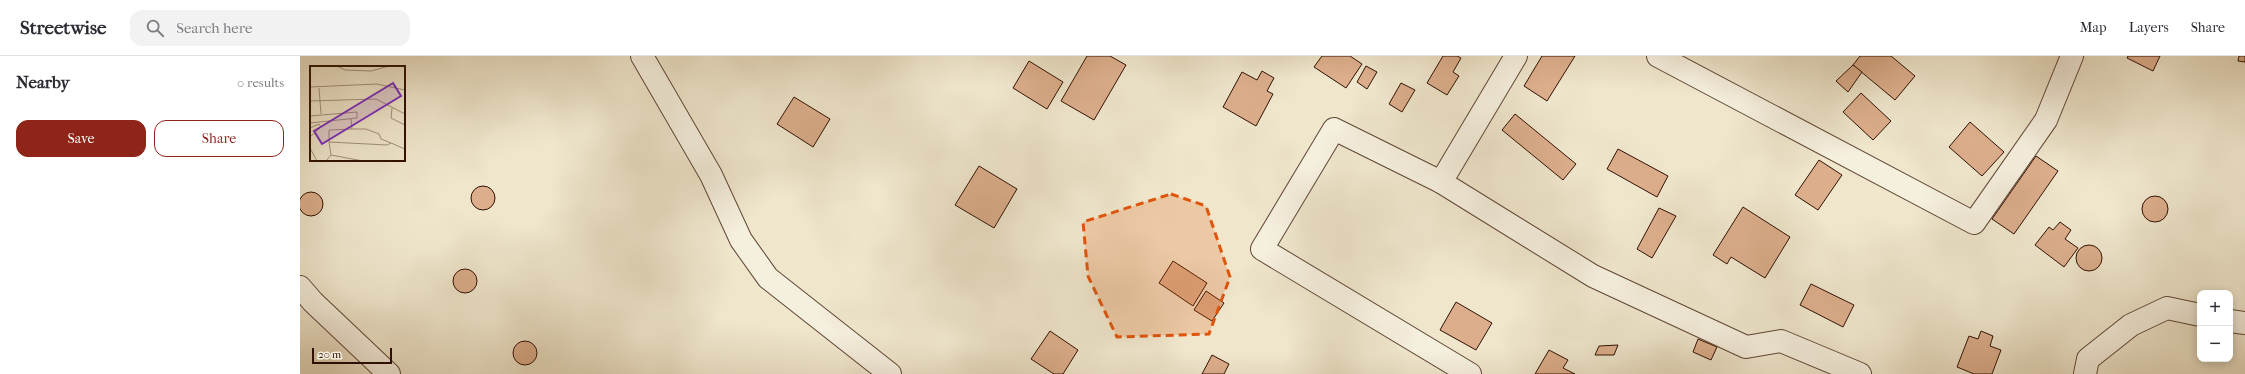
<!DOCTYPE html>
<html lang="en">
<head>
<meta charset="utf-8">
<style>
  :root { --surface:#fff; --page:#f2f2f3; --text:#2b2b33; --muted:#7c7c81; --line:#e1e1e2; --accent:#8f2418 }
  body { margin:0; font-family:"IM FELL French Canon",serif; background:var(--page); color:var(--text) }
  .controls { position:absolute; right:12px; bottom:12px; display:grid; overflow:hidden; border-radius:8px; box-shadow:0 2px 10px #0003 }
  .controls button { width:36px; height:36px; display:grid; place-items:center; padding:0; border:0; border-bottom:1px solid var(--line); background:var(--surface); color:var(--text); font:20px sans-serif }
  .scale { position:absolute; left:12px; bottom:10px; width:80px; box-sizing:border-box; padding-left:4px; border:2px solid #301003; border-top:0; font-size:11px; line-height:14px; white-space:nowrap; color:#301003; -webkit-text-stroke:3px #f5efde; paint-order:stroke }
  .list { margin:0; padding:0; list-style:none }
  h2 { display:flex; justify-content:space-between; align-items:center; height:52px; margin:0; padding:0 16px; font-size:17px }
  h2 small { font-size:13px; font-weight:400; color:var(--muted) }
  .actions { display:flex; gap:8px; padding:12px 16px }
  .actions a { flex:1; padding:9px 0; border:1px solid var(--accent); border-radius:12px; text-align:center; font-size:14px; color:var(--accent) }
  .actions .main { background:var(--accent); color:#fff }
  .icon { flex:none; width:22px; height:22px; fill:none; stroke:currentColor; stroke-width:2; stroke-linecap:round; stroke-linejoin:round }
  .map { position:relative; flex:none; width:1945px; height:318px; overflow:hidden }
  header { display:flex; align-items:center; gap:24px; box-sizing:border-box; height:56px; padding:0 20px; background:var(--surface); border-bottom:1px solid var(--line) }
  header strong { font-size:19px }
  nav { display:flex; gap:22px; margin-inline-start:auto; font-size:14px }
  .search { width:280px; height:36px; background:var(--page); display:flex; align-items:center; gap:10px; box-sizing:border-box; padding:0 14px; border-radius:12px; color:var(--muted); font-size:15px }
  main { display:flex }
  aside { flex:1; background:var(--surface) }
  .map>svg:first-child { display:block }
</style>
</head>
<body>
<header>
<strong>Streetwise</strong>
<div class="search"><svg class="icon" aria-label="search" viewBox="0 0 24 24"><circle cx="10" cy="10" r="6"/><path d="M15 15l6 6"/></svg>Search here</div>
<nav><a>Map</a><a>Layers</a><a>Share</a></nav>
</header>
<main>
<aside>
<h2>Nearby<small>0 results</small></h2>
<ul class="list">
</ul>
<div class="actions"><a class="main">Save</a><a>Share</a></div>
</aside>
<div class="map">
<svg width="1945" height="318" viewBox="0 0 1945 318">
  <rect width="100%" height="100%" fill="#efe6cc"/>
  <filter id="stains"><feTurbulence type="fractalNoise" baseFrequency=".005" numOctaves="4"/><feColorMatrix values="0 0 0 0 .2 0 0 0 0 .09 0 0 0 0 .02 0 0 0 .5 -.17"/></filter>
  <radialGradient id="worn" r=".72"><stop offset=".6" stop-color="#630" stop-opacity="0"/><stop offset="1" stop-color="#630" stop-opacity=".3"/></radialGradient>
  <g fill="#dcae8c" stroke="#301003">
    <path d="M787,0H810L826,9L794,64L761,45Z"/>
    <path d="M1022,0H1050L1062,8L1046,32L1014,11Z"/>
    <path d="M1143,0H1157L1161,2L1153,16L1159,20L1147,39L1127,27Z"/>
    <path d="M1242,0H1275L1247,45L1224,30Z"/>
    <path d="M1560,0H1591L1615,20L1595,44L1553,9Z"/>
    <path d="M1828,0H1860L1853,15L1827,2Z"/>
    <path d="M1939,0H1945V6L1938,5Z"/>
    <path d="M729,5L763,26L747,53L713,32Z"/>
    <path d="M1553,9L1562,16L1548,36L1536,25Z"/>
    <path d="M1066,10L1077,16L1067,33L1057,26Z"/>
    <path d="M962,15L974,22L967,35L973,38L956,70L923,51L942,16L957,24Z"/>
    <path d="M1101,27L1115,34L1102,56L1089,48Z"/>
    <path d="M1561,37L1591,65L1573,84L1543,56Z"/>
    <path d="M494,41L530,63L513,91L477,68Z"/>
    <path d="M1215,58L1276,108L1263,124L1202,74Z"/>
    <path d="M1670,66L1704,96L1682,120L1649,91Z"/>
    <path d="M1318,93L1368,120L1357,141L1307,113Z"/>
    <path d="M1736,100L1758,115L1714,178L1692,163Z"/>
    <path d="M1519,104L1542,119L1518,154L1495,139Z"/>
    <path d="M679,110L717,133L694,172L655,149Z"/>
    <circle cx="183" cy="142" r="12"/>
    <circle cx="11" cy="148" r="12"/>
    <circle cx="1855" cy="153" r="13"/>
    <path d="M1443,151L1490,181L1465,222L1431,201L1427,208L1413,199Z"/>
    <path d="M1359,152L1376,160L1352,202L1337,193Z"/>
    <path d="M1760,166L1771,174L1765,183L1778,192L1764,211L1735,189L1749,171L1753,174Z"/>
    <circle cx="1789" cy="202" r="13"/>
    <path d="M873,205L907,227L893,250L859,227Z"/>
    <circle cx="165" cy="225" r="12"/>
    <path d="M1511,228L1554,249L1543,271L1500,249Z"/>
    <path d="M906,235L924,247L912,265L894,254Z"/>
    <path d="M1156,246L1192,267L1176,294L1140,274Z"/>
    <path d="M750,275L778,294L763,318H754L731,303Z"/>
    <path d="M1681,275L1693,280L1690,290L1701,294L1692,318H1674L1657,311L1669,280L1678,283Z"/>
    <path d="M1398,283L1417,291L1411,304L1393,296Z"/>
    <circle cx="225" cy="297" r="12"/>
    <path d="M1318,289L1314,299H1295L1299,290Z"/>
    <path d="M1249,294L1268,304L1263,312L1275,318H1235Z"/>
    <path d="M912,299L929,308L924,318H902Z"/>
  </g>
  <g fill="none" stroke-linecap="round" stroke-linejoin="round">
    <defs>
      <g id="minor">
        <path d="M342,0L411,119L441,184L468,222L590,318"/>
        <path d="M1358,0L1674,167L1746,64L1772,0"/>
        <path d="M1141,126L1216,0"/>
        <path d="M0,231L13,246L89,318"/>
        <path d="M1930,265L1945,267"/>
        <path d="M1170,318L962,193L1034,73L1141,126L1293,220L1446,291L1481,285L1560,318"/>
        <path d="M1785,318L1788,303L1831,269L1867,252L1900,259"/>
      </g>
    </defs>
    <use href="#minor" stroke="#604635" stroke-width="24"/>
    <use href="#minor" stroke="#f5efde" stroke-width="22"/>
  </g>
  <path fill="#df550c" fill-opacity="0.2" stroke="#df550c" stroke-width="3" stroke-dasharray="8 5" stroke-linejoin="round" d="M871,138L906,150L930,221L909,278L817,281L788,220L783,166Z"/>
  <g transform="translate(10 10)">
    <rect width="95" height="95" fill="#efe6cc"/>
    <path fill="none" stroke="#a3907c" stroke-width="1" d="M27,0L35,4L61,5L79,0M0,21L67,18L95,24M9,22L11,48M0,35L66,33L95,48M82,42L81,52L95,59M0,50L47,46V52L0,57M0,62L9,58L11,61L0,71M42,63H56L69,68L71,73L81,77M19,76V64L42,63L41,53M0,82L7,95M21,89L53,95M16,95L21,89L19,76L77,79L81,77L95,83"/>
    <path fill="#7b2cbf" fill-opacity="0.15" stroke="#7b2cbf" stroke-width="2" d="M83,17L91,30L12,78L4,65Z"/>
    <rect width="95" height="95" fill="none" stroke="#301003" stroke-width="2"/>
  </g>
  <rect width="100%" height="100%" filter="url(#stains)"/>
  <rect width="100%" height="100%" fill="url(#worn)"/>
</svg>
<div class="controls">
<button>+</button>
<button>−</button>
</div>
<div class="scale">20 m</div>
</div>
</main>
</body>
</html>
